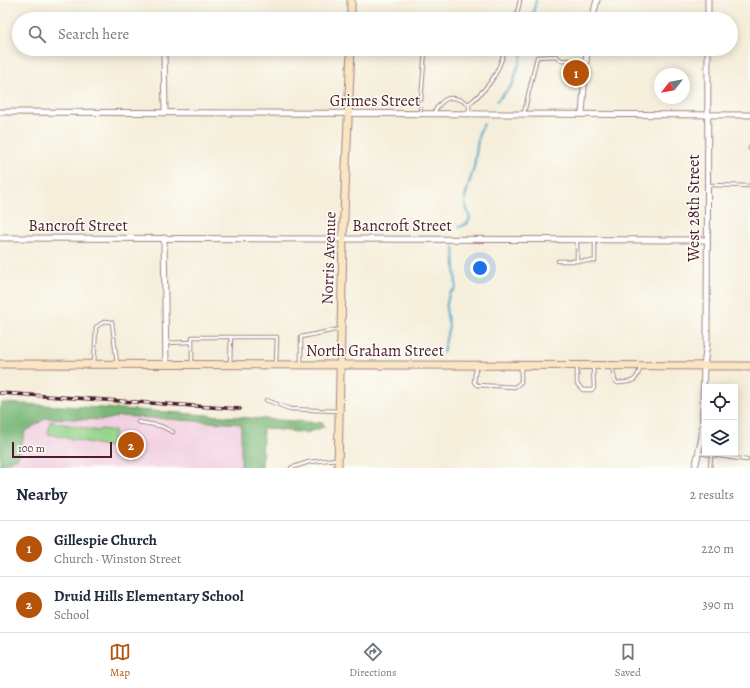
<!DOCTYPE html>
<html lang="en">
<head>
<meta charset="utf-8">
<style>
  :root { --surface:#fff; --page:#f2f2f3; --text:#1f2937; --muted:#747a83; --line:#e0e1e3; --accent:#b45309 }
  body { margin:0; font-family:Alegreya,serif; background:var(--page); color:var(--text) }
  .controls { position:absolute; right:12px; bottom:12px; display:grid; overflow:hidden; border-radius:0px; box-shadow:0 2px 10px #0003 }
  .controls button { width:36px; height:36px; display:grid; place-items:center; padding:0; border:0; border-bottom:1px solid var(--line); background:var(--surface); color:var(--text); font:20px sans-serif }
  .compass { position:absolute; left:654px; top:68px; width:36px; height:36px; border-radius:50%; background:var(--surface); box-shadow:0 2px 10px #0003; rotate:239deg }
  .scale { position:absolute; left:12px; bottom:10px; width:100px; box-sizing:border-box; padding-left:4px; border:2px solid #4a1f2b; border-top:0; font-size:11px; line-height:14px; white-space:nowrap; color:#4a1f2b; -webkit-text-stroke:3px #fdfcf7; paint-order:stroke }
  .you { position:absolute; left:480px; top:268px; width:14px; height:14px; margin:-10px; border:3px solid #fff; border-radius:50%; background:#1a73e8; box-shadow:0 0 0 6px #1a73e833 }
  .badge { display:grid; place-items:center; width:26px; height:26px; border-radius:50%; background:var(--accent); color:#fff; font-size:13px; font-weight:700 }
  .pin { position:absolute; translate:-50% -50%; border:2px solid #fff; box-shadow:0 1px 4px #0006 }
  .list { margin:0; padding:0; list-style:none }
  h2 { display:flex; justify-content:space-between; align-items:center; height:52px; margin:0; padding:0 16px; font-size:17px }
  h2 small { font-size:13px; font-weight:400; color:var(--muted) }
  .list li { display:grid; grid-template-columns:26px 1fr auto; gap:12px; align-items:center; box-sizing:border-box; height:56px; padding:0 16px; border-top:1px solid var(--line) }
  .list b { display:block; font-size:15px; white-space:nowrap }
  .list p { margin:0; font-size:13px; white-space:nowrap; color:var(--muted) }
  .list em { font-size:13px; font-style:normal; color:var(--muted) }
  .icon { flex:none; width:22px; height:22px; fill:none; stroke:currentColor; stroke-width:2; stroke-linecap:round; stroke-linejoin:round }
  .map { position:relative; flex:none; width:750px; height:468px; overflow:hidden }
  .search { position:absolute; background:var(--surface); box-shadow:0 2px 10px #0003; left:12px; right:12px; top:12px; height:44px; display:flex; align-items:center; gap:10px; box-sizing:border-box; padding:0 14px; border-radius:22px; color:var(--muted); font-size:15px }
  .sheet { height:164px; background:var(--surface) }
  nav { display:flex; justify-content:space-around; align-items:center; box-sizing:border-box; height:56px; border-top:1px solid var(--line); background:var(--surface); font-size:11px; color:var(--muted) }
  nav a { display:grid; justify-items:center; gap:2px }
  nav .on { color:var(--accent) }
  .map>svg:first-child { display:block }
</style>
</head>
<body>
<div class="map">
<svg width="750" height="468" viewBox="0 0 750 468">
  <rect width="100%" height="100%" fill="#fdfcf7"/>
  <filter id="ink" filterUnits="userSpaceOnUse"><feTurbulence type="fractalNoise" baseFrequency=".025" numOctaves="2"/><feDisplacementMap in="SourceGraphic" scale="8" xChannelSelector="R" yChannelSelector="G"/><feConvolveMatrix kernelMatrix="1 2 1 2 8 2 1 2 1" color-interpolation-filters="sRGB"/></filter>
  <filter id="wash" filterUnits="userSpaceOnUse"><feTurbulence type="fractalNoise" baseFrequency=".012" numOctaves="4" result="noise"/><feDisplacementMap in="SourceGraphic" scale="16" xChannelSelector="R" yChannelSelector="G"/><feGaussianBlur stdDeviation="0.9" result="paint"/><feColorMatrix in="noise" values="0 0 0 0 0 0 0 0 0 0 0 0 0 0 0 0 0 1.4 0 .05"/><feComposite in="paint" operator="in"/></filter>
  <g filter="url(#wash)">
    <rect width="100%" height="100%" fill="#f5eeda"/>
    <path fill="#f2cfe1" d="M120,416L242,424L241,468H1L2,464L18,458L25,432L46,418L105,420Z"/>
    <path fill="#95d48a" stroke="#707a5a" d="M50,421L97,431L102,429L115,431L111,447L48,434Z"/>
    <path fill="#78b676" stroke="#616a50" d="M2,403L122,409L323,423L324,427L306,433L263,428L262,468H241V424L120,416L105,420L46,418L25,432L18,458L2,464L0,468V405Z"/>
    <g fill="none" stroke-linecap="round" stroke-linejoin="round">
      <g stroke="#4da5ca" stroke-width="2">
        <path d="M532,19L536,0"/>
        <path d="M497,101L512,85L524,49"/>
        <path d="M459,227L467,224L470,218L465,204V197L474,167L479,133L484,124"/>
        <path d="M443,353L449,326L446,309L447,303L449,294L456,288L454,247"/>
      </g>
    </g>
  </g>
  <g filter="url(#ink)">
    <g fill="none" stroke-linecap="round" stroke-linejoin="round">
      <defs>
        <g id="lane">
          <path d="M516,19L520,0"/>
          <path d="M469,104C489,87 498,75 505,49"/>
          <path d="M420,113L425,50"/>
          <path d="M524,113L537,57L556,56L561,60L586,61"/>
          <path d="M433,114C443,96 451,94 469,104V113"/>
          <path d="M750,147V149"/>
          <path d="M708,185L750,186"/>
          <path d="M577,240V261"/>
          <path d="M558,261H595V240"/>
          <path d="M166,343L192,342"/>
          <path d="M192,363V337H231"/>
          <path d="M94,364L96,327L105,321L112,322L117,364"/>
          <path d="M230,364L231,337H277L276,364"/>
          <path d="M301,365V337L340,329"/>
          <path d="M577,366V384L583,390H592L594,388L593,367"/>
          <path d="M476,367L474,382L477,385L515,387L521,382V365"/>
          <path d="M612,367L615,381L618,383C634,382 636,382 641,366"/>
          <path d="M266,400L290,409L338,411"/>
          <path d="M138,422L161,426L173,432"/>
          <path d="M699,453L747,460"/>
          <path d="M291,468L309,462L337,459"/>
          <path d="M710,468L711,457"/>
        </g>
        <g id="street">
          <path d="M592,19L597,0"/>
          <path d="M708,19V0"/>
          <path d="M164,49L165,113"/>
          <path d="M0,112L750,115"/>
          <path d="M582,114L587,49"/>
          <path d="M0,238L707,240"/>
          <path d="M164,238L166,364"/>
          <path d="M695,468L702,437L704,366L707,343L708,49"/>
        </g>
        <g id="secondary">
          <path d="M351,19V0"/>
          <path d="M0,364L750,366"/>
          <path d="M338,468L343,239L351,49"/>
        </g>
      </defs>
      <use href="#lane" stroke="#a08682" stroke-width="4.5"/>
      <use href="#street" stroke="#a08682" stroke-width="7"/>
      <use href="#secondary" stroke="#a08682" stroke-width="9"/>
      <use href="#lane" stroke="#fff" stroke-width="2.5"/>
      <use href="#street" stroke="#fff" stroke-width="5"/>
      <use href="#secondary" stroke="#fbe6c4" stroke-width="7"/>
      <defs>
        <path id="rail" d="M0,393L240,409"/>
      </defs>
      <use href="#rail" stroke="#4a1f2b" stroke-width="3.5"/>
      <use href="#rail" stroke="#fdfcf7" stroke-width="2" stroke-dasharray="6" stroke-linecap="butt"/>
    </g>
  </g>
  <g text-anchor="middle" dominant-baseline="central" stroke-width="3" stroke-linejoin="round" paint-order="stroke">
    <g font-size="16" fill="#4a1f2b" stroke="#fdfcf7">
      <text x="375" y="101">Grimes Street</text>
      <text transform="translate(694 208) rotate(-90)">West 28th Street</text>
      <text x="78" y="226">Bancroft Street</text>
      <text x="402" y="226">Bancroft Street</text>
      <text transform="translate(329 258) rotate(-88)">Norris Avenue</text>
      <text x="375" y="351">North Graham Street</text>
    </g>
  </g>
</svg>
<div class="controls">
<button><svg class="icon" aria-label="locate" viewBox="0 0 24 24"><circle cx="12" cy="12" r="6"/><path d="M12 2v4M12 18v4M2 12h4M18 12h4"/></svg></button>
<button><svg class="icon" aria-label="layers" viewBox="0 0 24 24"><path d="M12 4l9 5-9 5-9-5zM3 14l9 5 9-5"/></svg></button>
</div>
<svg class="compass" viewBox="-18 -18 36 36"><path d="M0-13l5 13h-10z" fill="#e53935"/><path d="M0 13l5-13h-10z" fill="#747a83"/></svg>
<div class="scale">100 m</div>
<div class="you"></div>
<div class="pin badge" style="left:576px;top:73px">1</div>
<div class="pin badge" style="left:131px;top:445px">2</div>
<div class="search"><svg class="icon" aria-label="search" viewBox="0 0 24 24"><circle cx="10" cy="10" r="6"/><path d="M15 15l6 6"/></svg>Search here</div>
</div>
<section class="sheet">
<h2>Nearby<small>2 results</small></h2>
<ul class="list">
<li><span class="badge">1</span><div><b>Gillespie Church</b><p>Church · Winston Street</p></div><em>220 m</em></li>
<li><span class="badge">2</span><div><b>Druid Hills Elementary School</b><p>School</p></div><em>390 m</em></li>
</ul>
</section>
<nav>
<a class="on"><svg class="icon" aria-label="map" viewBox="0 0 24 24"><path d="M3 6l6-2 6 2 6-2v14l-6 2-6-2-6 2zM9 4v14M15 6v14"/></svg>Map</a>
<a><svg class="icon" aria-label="directions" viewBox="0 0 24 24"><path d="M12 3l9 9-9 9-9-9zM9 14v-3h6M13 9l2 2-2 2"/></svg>Directions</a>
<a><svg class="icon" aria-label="saved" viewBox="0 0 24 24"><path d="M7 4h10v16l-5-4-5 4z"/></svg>Saved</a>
</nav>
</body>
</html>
